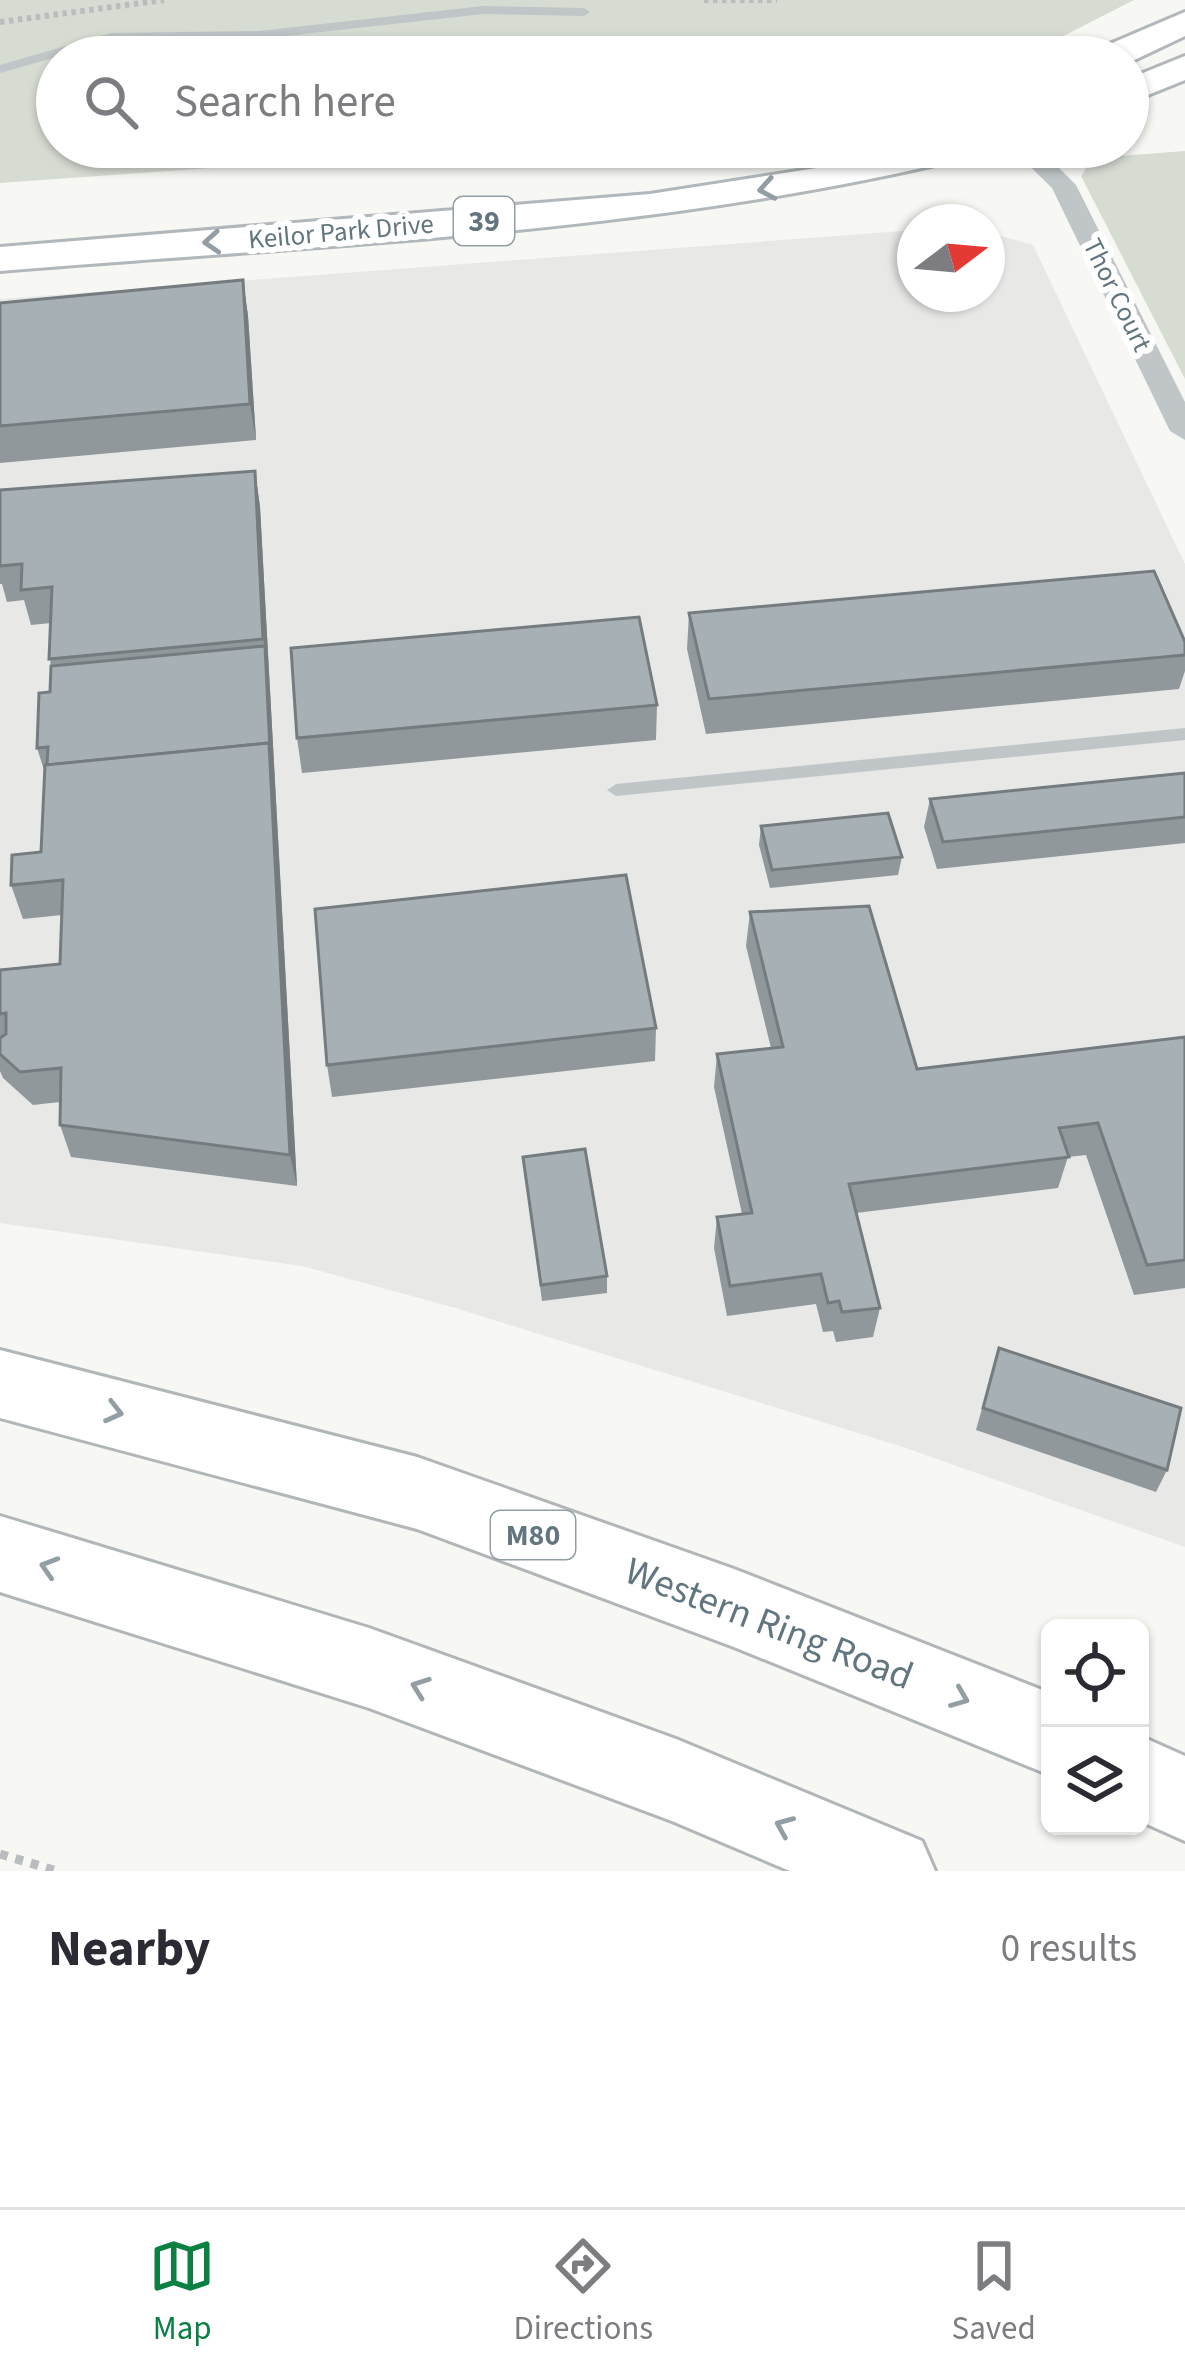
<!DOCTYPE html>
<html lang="en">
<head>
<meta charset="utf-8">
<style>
  :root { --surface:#fff; --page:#f2f2f3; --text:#2b2b33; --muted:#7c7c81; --line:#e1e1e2; --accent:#0b8043 }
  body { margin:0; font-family:"Source Sans 3",sans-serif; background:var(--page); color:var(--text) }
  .controls { position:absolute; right:36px; bottom:36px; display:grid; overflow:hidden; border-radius:18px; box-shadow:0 3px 9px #0004 }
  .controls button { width:108px; height:108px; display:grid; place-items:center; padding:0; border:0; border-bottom:3px solid var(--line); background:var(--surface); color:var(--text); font:60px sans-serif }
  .compass { position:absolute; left:897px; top:204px; width:108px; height:108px; border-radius:50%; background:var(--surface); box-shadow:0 3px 9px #0004; rotate:74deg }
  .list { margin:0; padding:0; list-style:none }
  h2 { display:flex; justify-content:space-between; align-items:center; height:156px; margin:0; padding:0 48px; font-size:51px }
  h2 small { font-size:39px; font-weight:400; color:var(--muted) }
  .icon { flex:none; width:66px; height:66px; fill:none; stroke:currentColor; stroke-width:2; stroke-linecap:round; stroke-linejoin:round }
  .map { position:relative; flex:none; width:1185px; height:1871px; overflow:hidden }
  .search { position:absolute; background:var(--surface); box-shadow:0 3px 9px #0004; left:36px; right:36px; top:36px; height:132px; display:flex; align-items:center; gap:30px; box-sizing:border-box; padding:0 42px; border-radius:66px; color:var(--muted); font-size:45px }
  .sheet { height:336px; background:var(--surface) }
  nav { display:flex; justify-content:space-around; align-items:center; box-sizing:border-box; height:168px; border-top:3px solid var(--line); background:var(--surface); font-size:33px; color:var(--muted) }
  nav a { display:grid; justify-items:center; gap:6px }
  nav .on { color:var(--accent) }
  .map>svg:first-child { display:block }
</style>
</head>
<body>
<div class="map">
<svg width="1185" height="1871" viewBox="0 0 1185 1871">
  <rect width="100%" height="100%" fill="#f7f7f4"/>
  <path fill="#e8e8e7" d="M915,230V294H987V232L1033,245L1185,564V1547L903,1447L452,1307L302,1266L0,1223V299Z"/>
  <g fill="#d7dcd3">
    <path d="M0,0H1134L1030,53L1007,57H57V147H504L0,183Z"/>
    <path d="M1185,151V379L1081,176L1093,158Z"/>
  </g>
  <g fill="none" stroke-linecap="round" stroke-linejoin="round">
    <defs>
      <g id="primary">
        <path d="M1185,12V36L1128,63V57H1093L1098,49Z"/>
        <path d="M1185,56V80L1128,103V79Z"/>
        <path d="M917,147H983L977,155C658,234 327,244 0,271V247L650,194L849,163Z"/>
      </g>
      <g id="motorway">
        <path d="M0,1350L417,1457L734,1569L1050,1693V1775L734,1647L417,1529L0,1418Z"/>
        <path d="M0,1516L369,1628L676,1739L922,1841L935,1871H790L672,1821L369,1708L0,1592Z"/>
        <path d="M1140,1736L1185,1756V1841L1140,1821Z"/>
      </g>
    </defs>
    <use href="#primary" stroke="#b1b7ba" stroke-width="6"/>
    <use href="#motorway" stroke="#b1b6b9" stroke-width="6"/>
    <g stroke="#babdbf" stroke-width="6" stroke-dasharray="4.5 4.5" stroke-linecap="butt">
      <path d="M704,0H777"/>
      <path d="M0,22L164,0"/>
    </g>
    <path stroke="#babdbf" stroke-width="9" stroke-dasharray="8 8" stroke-linecap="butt" d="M0,1854L57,1871"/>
    <g fill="#c0c5c8" fill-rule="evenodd">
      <path d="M483,6L584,8L590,12L584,16L483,14L259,39L112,41L0,73V65L111,33L259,31Z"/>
      <path d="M1185,728V740L616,796L607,790L616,784Z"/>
    </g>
    <path fill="#c0c5c8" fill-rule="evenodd" d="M1010,147H1038L1076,185L1185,402V440L1170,431L1052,188Z"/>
    <use href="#primary" fill="#fff" fill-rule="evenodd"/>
    <use href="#motorway" fill="#fff" fill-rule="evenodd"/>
  </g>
  <g fill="#90989c">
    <path d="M243,280L248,316L256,440L0,463V303Z"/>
    <path d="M255,471L260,507L297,1186L71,1157L60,1125V1102L33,1105L3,1078L0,1071V970L60,964L62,915L23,919L11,885L41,852L45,773L37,748L50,692L51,623L31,625L24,600L7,602L2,584H0V490Z"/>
    <path d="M689,613L1185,642V671L1179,689L706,734L687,649Z"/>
    <path d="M657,705L656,740L302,773L297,738Z"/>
    <path d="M1185,773V843L937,869L924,827L930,799Z"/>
    <path d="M761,826L902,857L898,875L770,888L759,845Z"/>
    <path d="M750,912L917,1069L1185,1037V1288L1134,1295L1086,1155L1068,1157L1058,1188L856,1213L880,1308L873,1337L836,1342L833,1331L823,1332L816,1304L727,1316L714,1248L717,1217L742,1214L714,1087L717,1054L771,1048L746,946Z"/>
    <path d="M656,1028L655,1061L332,1097L327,1065Z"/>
    <path d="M523,1157L607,1276V1293L542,1301Z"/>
    <path d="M999,1348L1167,1470L1156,1492L976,1430Z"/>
  </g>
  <g fill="#757c7f">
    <path d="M243,280L248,316L256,440L250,404Z"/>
    <path d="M255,471L260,507L297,1186L290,1155Z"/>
  </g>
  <g fill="#a7b1b5" stroke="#757c7f" stroke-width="3">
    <path d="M243,280L250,404L0,426V303Z"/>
    <path d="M255,471L263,639L49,659L52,587L21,590L22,564L0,566V490Z"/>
    <path d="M1154,571L1185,642V655L709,699L689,613Z"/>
    <path d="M639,617L657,705L297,738L291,648Z"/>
    <path d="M265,646L270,751L269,743L47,765L48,747L37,748L39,693L50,692L51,666Z"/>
    <path d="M269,743L290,1155L60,1125L61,1068L20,1072L0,1054V1038L6,1034V1013L0,1014V970L60,964L63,880L11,885L12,855L41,852L45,765Z"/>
    <path d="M1185,773V817L943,842L930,799Z"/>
    <path d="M888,813L902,857L772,870L761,826Z"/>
    <path d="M626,875L656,1028L327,1065L315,909Z"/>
    <path d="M869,906L917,1069L1185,1037V1260L1147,1265L1098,1123L1059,1128L1069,1157L849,1184L880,1308L842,1312L839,1301L828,1303L821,1274L730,1286L717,1217L752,1213L717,1054L783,1047L750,912Z"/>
    <path d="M585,1149L607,1276L541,1285L523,1157Z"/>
    <path d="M999,1348L1181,1408L1167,1470L983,1408Z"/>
  </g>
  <defs><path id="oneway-chevron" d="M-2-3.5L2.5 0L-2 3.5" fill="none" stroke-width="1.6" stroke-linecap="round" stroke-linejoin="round" transform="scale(3)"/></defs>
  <g stroke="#919fa5">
    <use href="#oneway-chevron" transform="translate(767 189) rotate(170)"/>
    <use href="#oneway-chevron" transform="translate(212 242) rotate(176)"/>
    <use href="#oneway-chevron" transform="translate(114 1412) rotate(14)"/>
    <use href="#oneway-chevron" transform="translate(49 1567) rotate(-163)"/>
    <use href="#oneway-chevron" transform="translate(420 1687) rotate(-160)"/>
    <use href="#oneway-chevron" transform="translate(960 1698) rotate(22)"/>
    <use href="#oneway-chevron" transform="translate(784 1826) rotate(-157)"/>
  </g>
  <g text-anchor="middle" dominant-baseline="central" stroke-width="12" stroke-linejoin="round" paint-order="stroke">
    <g font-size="27" fill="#62767f" stroke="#fff">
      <text transform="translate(341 232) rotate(-5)">Keilor Park Drive</text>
      <text transform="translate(1117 295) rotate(64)">Thor Court</text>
    </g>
    <g fill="#fff" stroke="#919fa5" stroke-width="3">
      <rect x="454" y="197" width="60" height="48" rx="9"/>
      <rect x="491" y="1511" width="84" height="48" rx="9"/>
    </g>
    <g font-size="30" font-weight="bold" fill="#62767f">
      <text x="484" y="221">39</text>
      <text x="533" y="1535">M80</text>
    </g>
    <g font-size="39" fill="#62767f" stroke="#fff">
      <text transform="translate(769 1624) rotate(21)">Western Ring Road</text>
    </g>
  </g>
</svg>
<div class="controls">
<button><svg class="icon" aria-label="locate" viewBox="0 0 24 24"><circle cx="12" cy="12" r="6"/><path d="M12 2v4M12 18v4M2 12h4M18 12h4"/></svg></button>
<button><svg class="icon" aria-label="layers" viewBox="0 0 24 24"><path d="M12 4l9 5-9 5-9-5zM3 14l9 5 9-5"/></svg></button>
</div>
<svg class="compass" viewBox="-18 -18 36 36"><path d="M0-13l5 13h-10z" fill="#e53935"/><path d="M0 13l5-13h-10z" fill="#7c7c81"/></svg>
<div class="search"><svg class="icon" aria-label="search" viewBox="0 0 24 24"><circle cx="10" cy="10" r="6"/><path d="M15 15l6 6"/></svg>Search here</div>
</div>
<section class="sheet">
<h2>Nearby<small>0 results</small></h2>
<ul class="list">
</ul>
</section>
<nav>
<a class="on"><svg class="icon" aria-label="map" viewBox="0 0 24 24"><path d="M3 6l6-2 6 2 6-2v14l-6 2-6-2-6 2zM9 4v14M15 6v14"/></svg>Map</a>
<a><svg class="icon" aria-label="directions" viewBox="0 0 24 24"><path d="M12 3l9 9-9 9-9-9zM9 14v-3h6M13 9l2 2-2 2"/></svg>Directions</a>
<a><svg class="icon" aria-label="saved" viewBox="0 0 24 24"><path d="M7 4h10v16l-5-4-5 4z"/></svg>Saved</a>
</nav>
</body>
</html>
